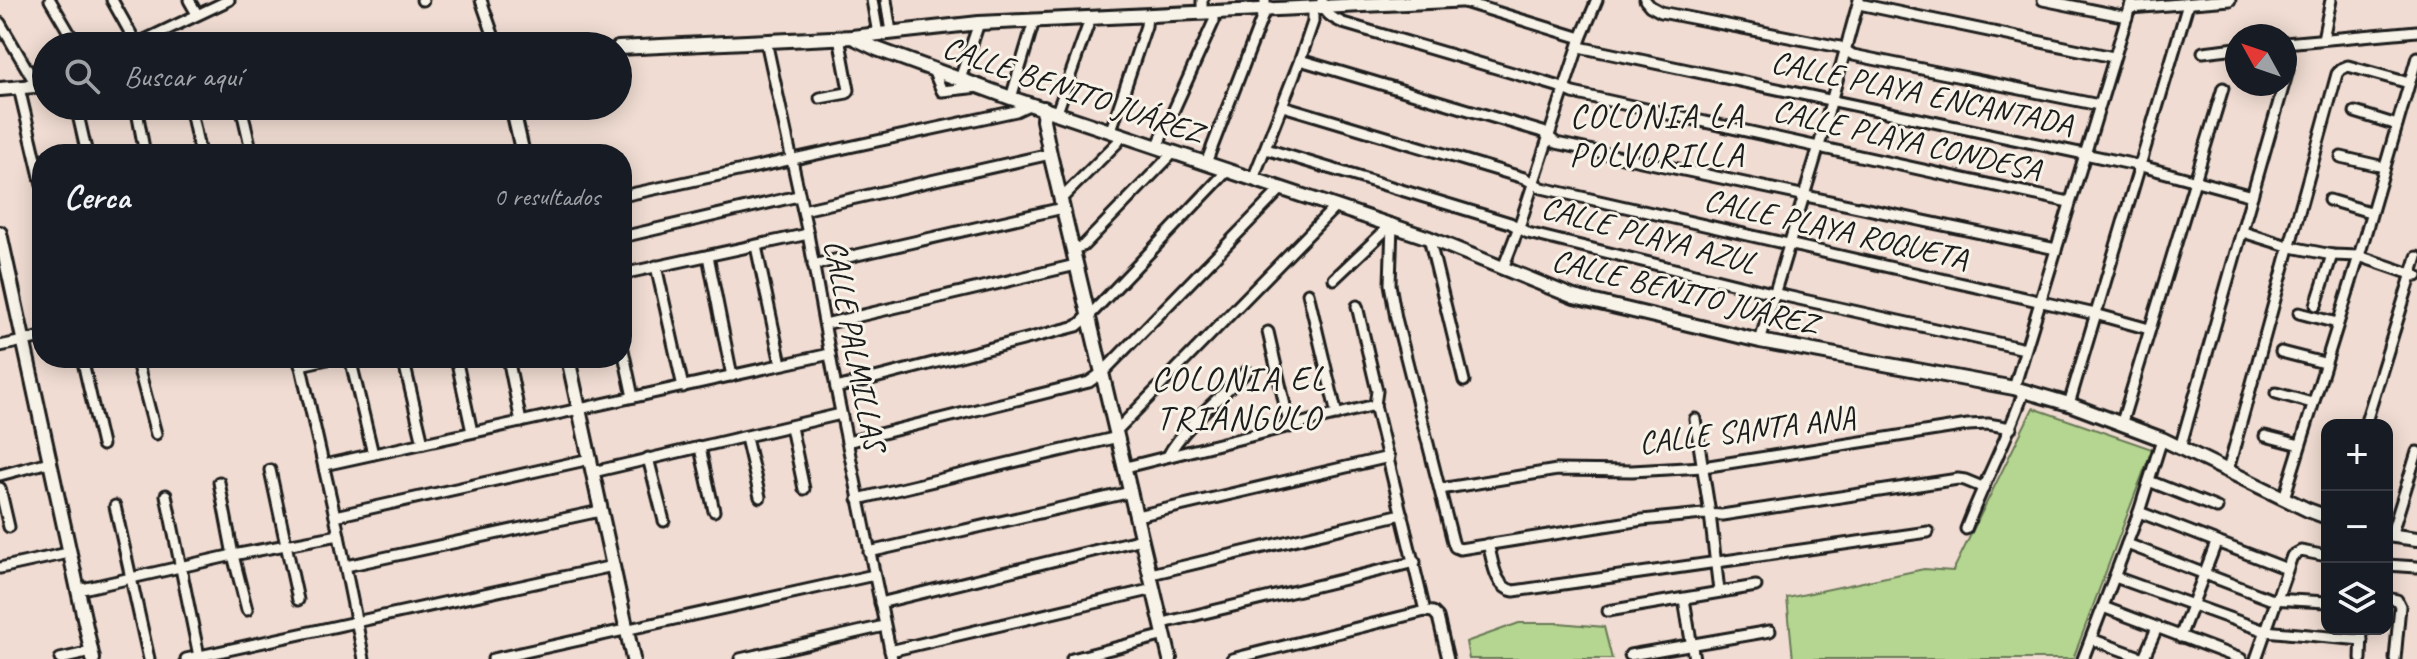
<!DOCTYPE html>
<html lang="es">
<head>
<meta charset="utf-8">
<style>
  :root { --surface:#171b24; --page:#20242c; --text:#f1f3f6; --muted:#9ea1a6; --line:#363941 }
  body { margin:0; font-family:Caveat,sans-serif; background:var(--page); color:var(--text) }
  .controls { position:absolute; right:24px; bottom:24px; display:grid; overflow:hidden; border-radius:16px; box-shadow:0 4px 20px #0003 }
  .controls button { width:72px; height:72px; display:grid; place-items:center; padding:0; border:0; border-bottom:2px solid var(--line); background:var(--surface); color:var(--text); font:40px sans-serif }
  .compass { position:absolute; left:2225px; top:24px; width:72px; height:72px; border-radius:50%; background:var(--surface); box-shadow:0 4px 20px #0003; rotate:310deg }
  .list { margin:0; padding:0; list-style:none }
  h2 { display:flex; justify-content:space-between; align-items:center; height:104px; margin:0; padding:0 32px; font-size:34px }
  h2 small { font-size:26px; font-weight:400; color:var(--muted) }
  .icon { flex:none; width:44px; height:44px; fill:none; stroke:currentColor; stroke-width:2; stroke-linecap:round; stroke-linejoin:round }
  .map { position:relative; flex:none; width:2417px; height:659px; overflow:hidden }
  .search { position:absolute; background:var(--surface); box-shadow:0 4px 20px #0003; left:32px; top:32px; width:600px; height:88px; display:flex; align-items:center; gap:20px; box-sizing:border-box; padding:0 28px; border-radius:44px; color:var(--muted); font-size:30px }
  .panel { position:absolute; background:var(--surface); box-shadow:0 4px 20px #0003; left:32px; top:144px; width:600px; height:224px; border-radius:32px }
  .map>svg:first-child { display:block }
</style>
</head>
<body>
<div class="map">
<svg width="2417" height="659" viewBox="0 0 2417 659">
  <rect width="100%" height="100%" fill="#f0dcd2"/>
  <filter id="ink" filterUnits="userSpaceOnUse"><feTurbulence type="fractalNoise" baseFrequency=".0125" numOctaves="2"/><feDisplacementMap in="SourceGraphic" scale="16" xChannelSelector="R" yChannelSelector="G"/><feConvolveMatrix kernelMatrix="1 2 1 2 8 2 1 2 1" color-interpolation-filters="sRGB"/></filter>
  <g filter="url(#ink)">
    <g fill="#b4d690" stroke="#687956" stroke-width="2">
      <path d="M2033,408L2152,449L2073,659H1793L1787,598L1924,569L1953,571Z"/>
      <path d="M1519,623H1559L1604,627L1612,659H1469L1466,642Z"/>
    </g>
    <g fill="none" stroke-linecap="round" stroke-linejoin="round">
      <defs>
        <g id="street">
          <path d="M50,0L77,46"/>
          <path d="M112,0L136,43"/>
          <path d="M189,0L197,14"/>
          <path d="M422,0H423"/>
          <path d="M481,0L497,46"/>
          <path d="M872,0L878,34"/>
          <path d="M886,0L891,32"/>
          <path d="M1202,0V13"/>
          <path d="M1322,0C1323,13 1332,18 1343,23L1557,86L1573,93L2069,202"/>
          <path d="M1645,0L1650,6L1661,12L1840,47L1853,55L2099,105"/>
          <path d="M2043,0L2127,17"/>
          <path d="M1464,2L1581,38"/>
          <path d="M1859,4L2113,57"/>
          <path d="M2130,8L2230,0"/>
          <path d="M0,23L37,86"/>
          <path d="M2323,39L2331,0"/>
          <path d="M766,41L808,234L836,388L892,659"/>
          <path d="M2285,43L2417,31"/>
          <path d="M132,46L229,0"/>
          <path d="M1579,47L2141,166L2252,196"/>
          <path d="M2203,52L2237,48"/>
          <path d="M1300,60L1543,132L1556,143L2056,249"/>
          <path d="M933,70L942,91L979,87"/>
          <path d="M960,79L979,23"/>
          <path d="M2285,81L2288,70"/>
          <path d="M19,88L42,185"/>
          <path d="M820,98L847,93L849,90L839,37"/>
          <path d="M1011,98L1034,21"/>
          <path d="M76,106L87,154"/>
          <path d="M136,106L145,154"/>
          <path d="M190,106L200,154"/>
          <path d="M241,106L252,154"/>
          <path d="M1283,106L1524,178L1542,188L2095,314L2149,329"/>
          <path d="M1057,112L1091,17"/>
          <path d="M2355,112L2397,125"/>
          <path d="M1111,130L1146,26L1147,15"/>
          <path d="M1157,147L1214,21V12"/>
          <path d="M1266,149L1510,223L1528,233L1772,293L2025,349"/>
          <path d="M2341,157L2384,167"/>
          <path d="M1206,163L1265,10V0"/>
          <path d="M1253,179L1300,60L1313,22V8"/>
          <path d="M622,196L1016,111L1031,104"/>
          <path d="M1061,199L1118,142L1121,135"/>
          <path d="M2329,200L2370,212"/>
          <path d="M803,210L1050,154"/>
          <path d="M1392,224L1390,284L1396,318L1453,542L1455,547L1460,549L1642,520L1703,514L1722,515L1958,479L1965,480L1982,487"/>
          <path d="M2243,232L2291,247L2332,255L2359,256L2417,276"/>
          <path d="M622,237L798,196"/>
          <path d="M1429,238L1464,381"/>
          <path d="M756,246L781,364"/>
          <path d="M1072,249L1083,246L1173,153"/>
          <path d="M708,256L732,376"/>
          <path d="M813,265L1063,208"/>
          <path d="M656,266L683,387"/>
          <path d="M1503,268L1519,227L1581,38L1597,0"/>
          <path d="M622,274L808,234"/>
          <path d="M1334,279L1392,224"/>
          <path d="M1308,293L1337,415"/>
          <path d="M2316,305L2332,255"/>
          <path d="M1357,306L1377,391L1375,405L1425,611L1433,612L1438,617L1448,659"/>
          <path d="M2299,313L2337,323"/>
          <path d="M825,324L1076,265"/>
          <path d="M1268,332L1290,427"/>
          <path d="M1760,341L1819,146L1859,0"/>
          <path d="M622,345L633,397"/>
          <path d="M0,346L42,337"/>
          <path d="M2281,352L2324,363"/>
          <path d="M82,358L102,445"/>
          <path d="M136,358L156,434"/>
          <path d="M299,358L335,516L364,659"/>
          <path d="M350,358L373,454"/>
          <path d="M403,358L423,443"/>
          <path d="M456,358L472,432"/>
          <path d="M508,358L521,422"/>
          <path d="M300,365L332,358"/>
          <path d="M836,388L1077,326L1089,316L1228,170"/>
          <path d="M2014,388L2132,0"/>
          <path d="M2276,393L2312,403"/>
          <path d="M2069,404L2188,4"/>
          <path d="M1695,419L1710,514L1719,591"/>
          <path d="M2122,422L2223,88"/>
          <path d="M2365,425L2417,257"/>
          <path d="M791,427L804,489"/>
          <path d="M1117,430L1336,206"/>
          <path d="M2265,436L2300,445"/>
          <path d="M746,438L760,497"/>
          <path d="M847,442L1089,382L1103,372L1281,189"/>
          <path d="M700,448L714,511"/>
          <path d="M2180,448L2284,84"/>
          <path d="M1168,456C1181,429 1225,393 1247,371"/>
          <path d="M648,458L664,521"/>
          <path d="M324,465L830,354"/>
          <path d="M1126,467L1375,405"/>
          <path d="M270,470L298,600"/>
          <path d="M2228,470L2337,74L2341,69L2348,66L2409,83"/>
          <path d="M593,472L841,414"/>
          <path d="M0,475L49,462"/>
          <path d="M2149,481L2217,508"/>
          <path d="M219,482L233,555L247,610"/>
          <path d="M0,488L9,527"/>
          <path d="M1440,489L1557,470L1632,471L1703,467L1968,425L1988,424L2011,428"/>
          <path d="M166,495L199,656"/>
          <path d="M2284,498L2359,256L2417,57"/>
          <path d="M858,499L1118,437"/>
          <path d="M115,506L149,659"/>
          <path d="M2139,512L2287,569"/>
          <path d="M335,516L590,459"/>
          <path d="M1137,516L1389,457"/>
          <path d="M1966,529C1984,482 2008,438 2024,391"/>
          <path d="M2391,536L2417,452"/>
          <path d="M1488,544C1493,560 1494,588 1514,591L1928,532"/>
          <path d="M2127,544L2270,599L2327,602"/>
          <path d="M869,552L1131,492"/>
          <path d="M2387,565L2417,567"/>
          <path d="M346,566L600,511"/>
          <path d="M0,568L68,553"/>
          <path d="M1151,574L1402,514"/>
          <path d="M2115,577L2265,631L2362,640"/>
          <path d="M78,590L233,555L339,535"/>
          <path d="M2387,598L2397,600L2400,606L2395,659"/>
          <path d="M1684,599L1694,659"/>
          <path d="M880,603L1142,539"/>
          <path d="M2103,607L2241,659"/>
          <path d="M1608,611L1756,586"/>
          <path d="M1163,623L1415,562"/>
          <path d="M2180,637L2216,543"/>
          <path d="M2091,639L2143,658"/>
          <path d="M890,651L1154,589"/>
          <path d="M1630,655L1770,631"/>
          <path d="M60,659L91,652"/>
          <path d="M186,659L613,566"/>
          <path d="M493,659L874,575"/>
          <path d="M740,659L884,626"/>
          <path d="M1072,659L1165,635"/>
          <path d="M1232,659L1425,611"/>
          <path d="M2083,659L2139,512L2162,439"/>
          <path d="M2143,659L2157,628"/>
          <path d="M2256,659L2292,556L2301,551L2327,556"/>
          <path d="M2361,659L2362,629"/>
        </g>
        <g id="secondary">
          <path d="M852,37L877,49L1011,98L1429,238L1574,297L1760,341L2014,388L2069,404L2162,439L2308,510L2327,517"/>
          <path d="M618,48L852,37L979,23L1471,0"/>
          <path d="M0,89L46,85"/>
          <path d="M512,106L523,154"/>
          <path d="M1044,108L1043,120L1050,154L1170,659"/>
          <path d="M0,233L93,659"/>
          <path d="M568,358L633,659"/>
          <path d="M2387,535L2417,539"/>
        </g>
      </defs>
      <use href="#street" stroke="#1c1c1c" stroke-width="15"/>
      <use href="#secondary" stroke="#1c1c1c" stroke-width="18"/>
      <use href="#street" stroke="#f7f3e8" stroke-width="9"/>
      <use href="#secondary" stroke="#f7f3e8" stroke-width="12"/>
    </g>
  </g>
  <g text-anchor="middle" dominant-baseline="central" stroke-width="6" stroke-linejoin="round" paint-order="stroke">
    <g font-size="32" fill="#1c1c1c" stroke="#f7f3e8">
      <text transform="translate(1073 90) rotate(19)">CALLE BENITO JUÁREZ</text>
      <text transform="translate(1922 93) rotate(12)">CALLE PLAYA ENCANTADA</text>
      <text transform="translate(1907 140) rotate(13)">CALLE PLAYA CONDESA</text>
      <text transform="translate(1836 229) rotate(13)">CALLE PLAYA ROQUETA</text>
      <text transform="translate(1649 235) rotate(15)">CALLE PLAYA AZUL</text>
      <text transform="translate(1685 292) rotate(14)">CALLE BENITO JUÁREZ</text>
      <text transform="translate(855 345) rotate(79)">CALLE PALMILLAS</text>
      <text transform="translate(1747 430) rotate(-7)">CALLE SANTA ANA</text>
    </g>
    <g font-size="34" letter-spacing="2" fill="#1c1c1c" stroke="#f7f3e8">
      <text x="1657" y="115">COLONIA LA<tspan x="1657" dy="39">POLVORILLA</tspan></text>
      <text x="1239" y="378">COLONIA EL<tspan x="1239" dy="39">TRIÁNGULO</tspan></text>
    </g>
  </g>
</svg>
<div class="controls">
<button>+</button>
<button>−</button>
<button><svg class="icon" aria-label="layers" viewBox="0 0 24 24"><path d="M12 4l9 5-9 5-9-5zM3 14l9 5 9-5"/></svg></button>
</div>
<svg class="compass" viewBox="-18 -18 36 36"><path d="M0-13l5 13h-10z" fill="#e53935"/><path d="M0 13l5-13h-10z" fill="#9ea1a6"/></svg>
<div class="search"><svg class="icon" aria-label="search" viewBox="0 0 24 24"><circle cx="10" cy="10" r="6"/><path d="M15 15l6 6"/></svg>Buscar aquí</div>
<section class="panel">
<h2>Cerca<small>0 resultados</small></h2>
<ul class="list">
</ul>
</section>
</div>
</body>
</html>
